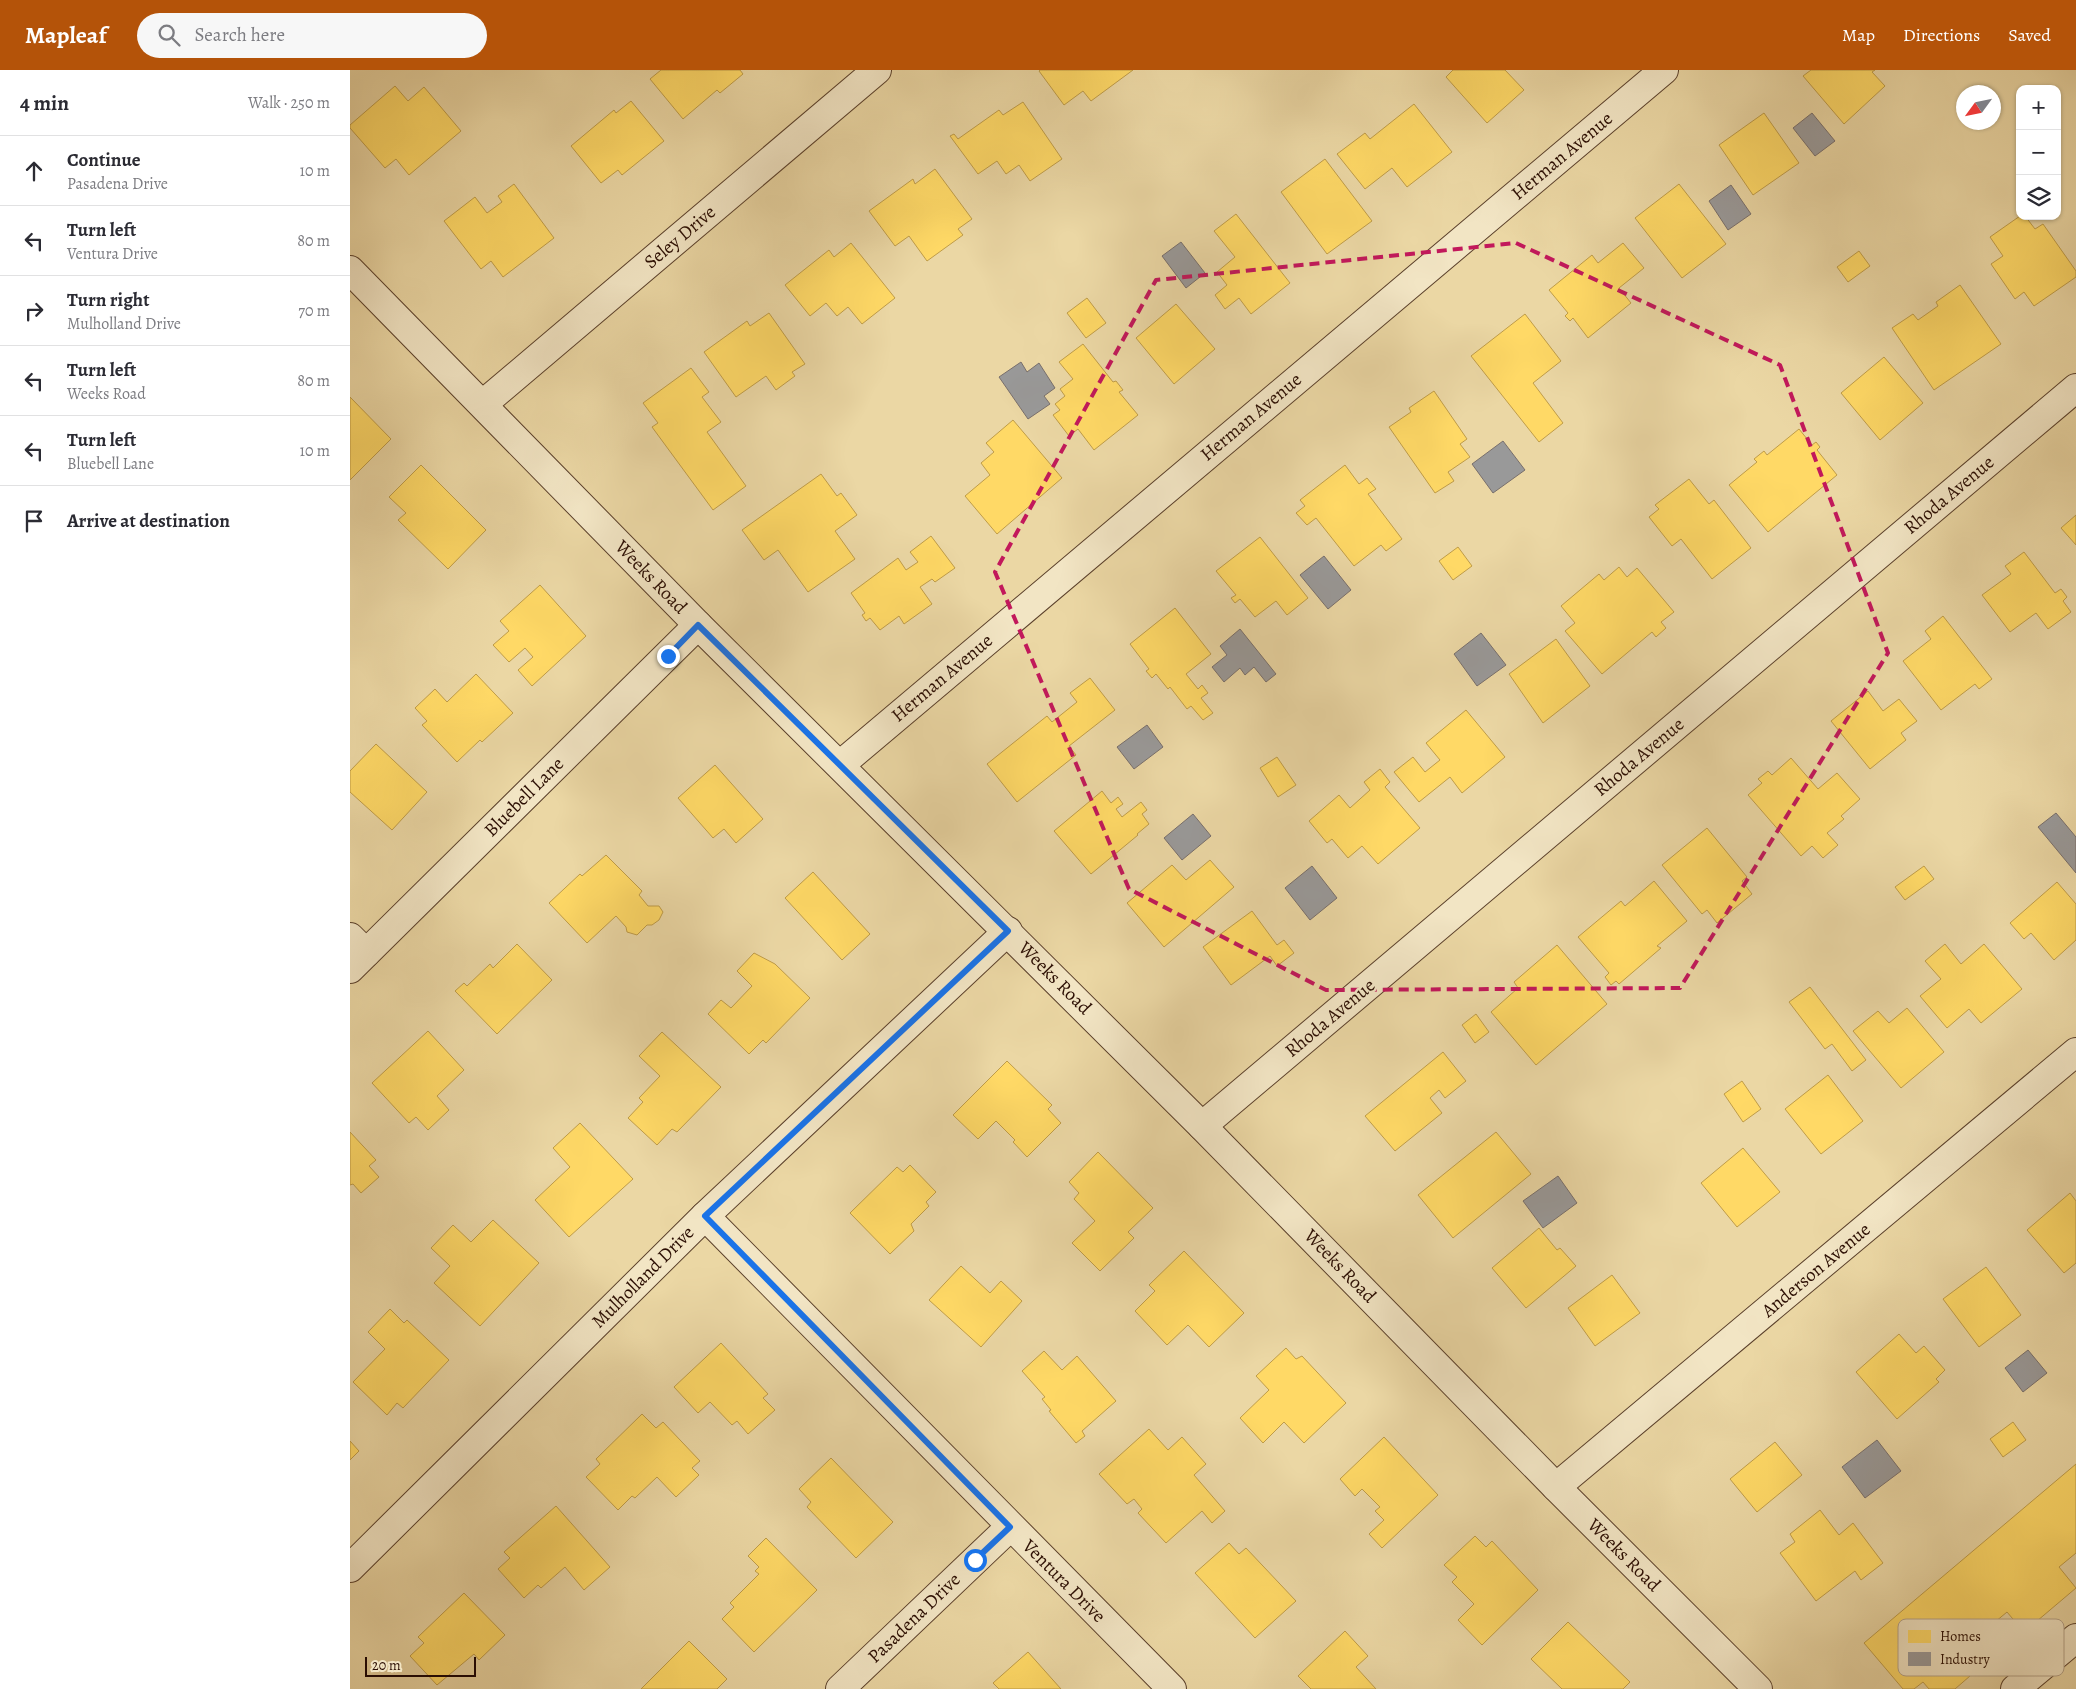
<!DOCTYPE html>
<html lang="en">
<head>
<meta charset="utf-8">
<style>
  :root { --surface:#fff; --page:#f7f7f7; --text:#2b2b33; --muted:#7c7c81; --line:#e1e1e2; --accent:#b45309 }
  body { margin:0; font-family:Alegreya,serif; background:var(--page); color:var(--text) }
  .controls { position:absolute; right:15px; top:15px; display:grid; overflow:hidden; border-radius:10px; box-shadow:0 1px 4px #0004 }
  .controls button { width:45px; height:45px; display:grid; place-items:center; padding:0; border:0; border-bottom:1px solid var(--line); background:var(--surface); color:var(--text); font:25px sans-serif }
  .compass { position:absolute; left:1606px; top:15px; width:45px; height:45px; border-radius:50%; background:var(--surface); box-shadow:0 1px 4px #0004; rotate:237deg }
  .scale { position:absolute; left:15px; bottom:12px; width:111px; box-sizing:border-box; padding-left:5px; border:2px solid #2b0e03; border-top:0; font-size:14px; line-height:18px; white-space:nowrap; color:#2b0e03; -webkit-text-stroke:4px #f2e5c4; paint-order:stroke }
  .stop { position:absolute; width:15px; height:15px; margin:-11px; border:4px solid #1a73e8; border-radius:50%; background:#fff }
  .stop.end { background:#1a73e8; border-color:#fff; box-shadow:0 1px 5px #0008 }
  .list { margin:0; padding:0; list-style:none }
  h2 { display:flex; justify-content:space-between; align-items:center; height:65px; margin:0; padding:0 20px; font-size:21px }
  h2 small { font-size:16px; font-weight:400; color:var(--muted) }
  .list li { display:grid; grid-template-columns:32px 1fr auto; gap:15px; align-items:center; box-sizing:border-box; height:70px; padding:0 20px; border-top:1px solid var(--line) }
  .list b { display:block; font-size:19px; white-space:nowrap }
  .list p { margin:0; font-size:16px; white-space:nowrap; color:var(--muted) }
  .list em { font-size:16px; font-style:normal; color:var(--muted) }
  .icon { flex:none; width:28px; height:28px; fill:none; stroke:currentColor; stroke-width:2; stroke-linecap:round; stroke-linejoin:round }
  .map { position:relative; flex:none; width:1726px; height:1619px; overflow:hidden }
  header { display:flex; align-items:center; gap:30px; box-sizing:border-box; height:70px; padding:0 25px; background:var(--accent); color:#fff }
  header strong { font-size:24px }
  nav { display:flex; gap:28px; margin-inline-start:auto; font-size:18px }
  .search { width:350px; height:45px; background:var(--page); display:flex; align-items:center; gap:12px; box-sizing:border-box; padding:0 18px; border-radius:28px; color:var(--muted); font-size:19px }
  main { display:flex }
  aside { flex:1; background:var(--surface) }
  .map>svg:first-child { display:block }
</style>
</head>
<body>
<header>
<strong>Mapleaf</strong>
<div class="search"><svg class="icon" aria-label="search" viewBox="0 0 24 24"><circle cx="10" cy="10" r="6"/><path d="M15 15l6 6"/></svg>Search here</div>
<nav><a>Map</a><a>Directions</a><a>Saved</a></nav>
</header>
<main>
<aside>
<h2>4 min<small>Walk · 250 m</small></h2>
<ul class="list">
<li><svg class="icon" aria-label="ahead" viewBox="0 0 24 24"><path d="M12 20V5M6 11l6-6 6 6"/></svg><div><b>Continue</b><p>Pasadena Drive</p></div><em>10 m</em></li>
<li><svg class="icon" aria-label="left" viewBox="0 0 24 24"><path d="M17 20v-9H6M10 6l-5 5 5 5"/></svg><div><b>Turn left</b><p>Ventura Drive</p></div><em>80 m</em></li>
<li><svg class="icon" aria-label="right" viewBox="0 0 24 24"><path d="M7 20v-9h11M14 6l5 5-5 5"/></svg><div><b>Turn right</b><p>Mulholland Drive</p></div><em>70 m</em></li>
<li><svg class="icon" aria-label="left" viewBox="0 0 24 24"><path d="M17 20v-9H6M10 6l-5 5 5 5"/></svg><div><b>Turn left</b><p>Weeks Road</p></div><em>80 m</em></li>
<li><svg class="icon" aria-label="left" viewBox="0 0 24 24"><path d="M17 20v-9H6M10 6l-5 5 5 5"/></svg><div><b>Turn left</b><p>Bluebell Lane</p></div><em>10 m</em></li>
<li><svg class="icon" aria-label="arrive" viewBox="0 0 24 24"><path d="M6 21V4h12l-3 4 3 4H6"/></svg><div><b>Arrive at destination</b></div></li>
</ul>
</aside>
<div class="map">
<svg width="1726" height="1619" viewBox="0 0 1726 1619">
  <rect width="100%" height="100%" fill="#ebd7a4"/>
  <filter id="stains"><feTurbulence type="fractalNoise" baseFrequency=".004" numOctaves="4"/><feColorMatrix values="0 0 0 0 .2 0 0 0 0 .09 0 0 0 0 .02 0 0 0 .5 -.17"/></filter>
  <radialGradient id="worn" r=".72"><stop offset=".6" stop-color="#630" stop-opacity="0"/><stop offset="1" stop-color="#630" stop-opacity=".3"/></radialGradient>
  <g fill="#ffd966" stroke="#bf9c48">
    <path d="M311,0H390L393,4L370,23L367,20L333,49L300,9Z"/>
    <path d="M690,0H783L741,31L733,21L714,35L689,1Z"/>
    <path d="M1103,0H1155L1174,20L1137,53L1096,7Z"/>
    <path d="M1461,0H1525L1522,2L1535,16L1494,54L1453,6Z"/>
    <path d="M45,16L58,31L74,17L111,61L59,105L46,89L35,98L0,58V55Z"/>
    <path d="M281,31L314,71L272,105L268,100L251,113L221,76L264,40L266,43Z"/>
    <path d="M673,32L712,89L680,111L669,95L656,104L647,91L628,104L600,66L604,64L608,69L649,40L653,45Z"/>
    <path d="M1064,34L1102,82L1057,117L1042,98L1015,119L987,84L1015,63L1020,69Z"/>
    <path d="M1414,43L1449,93L1403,125L1369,75Z"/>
    <path d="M975,89L1022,151L977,184L931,122Z"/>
    <path d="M585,99L622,149L608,159L613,165L577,191L559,166L545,176L519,141L563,109L565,114Z"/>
    <path d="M164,114L204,168L153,207L141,191L131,199L94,151L125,127L137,143L152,132L148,126Z"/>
    <path d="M1329,114L1376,174L1332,208L1285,148Z"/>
    <path d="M886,144L940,213L901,244L889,228L875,239L865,225L877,215L867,202L885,187L864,161Z"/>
    <path d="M1670,146H1675L1685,159L1693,154L1726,201V207L1684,236L1674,222L1665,229L1641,194L1653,186L1640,167Z"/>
    <path d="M501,173L545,228L512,254L498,237L487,246L476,233L460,246L435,215L479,180L484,187Z"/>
    <path d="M1273,173L1294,198L1269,218L1281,233L1238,268L1223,248L1220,251L1215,246L1218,243L1199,220L1242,185L1248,193Z"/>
    <path d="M1509,181L1520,196L1498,212L1487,197Z"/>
    <path d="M1610,215L1651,274L1584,320L1542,258L1563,244L1568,250L1588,236L1586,232Z"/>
    <path d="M737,228L756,253L736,268L717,243Z"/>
    <path d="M826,234L865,279L824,314L786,268Z"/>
    <path d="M419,243L455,294L442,302L445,306L426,320L416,306L386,327L354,282L397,251L400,256Z"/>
    <path d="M1175,244L1211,291L1183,313L1213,353L1189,372L1121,286Z"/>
    <path d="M733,274L763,312L766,311L773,320L769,322L788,345L744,380L728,359L719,366L703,345L710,340L705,334L715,326L710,319L723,309L709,292Z"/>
    <path d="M1534,287L1573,333L1530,370L1491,323Z"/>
    <path d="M341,298L359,322L352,327L371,352L357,362L396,416L363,440L302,357L308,353L293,333Z"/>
    <path d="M1084,321L1117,369L1110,374L1120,387L1098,402L1104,411L1085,423L1039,357L1061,342L1059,338Z"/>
    <path d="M0,327L41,369L0,410Z"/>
    <path d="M663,350L712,408L647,464L615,426L640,405L631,393L644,382L636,373Z"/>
    <path d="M1449,359L1462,375L1466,372L1470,377L1467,380L1487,405L1418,462L1379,415L1407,392L1404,389L1414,381L1417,385Z"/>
    <path d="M71,395L136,460L98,499L48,450L56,443L39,427Z"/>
    <path d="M995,395L1009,414L1017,408L1026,419L1018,424L1052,469L1036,481L1031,475L1004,496L966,448L957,455L946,443L955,436L950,430Z"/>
    <path d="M471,404L487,426L491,423L507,445L485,461L505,489L458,522L428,480L414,490L392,460Z"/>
    <path d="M1339,409L1359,434L1364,430L1401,478L1362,509L1331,469L1322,476L1299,447L1309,439L1305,435Z"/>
    <path d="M1726,445V475L1711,458Z"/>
    <path d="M581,466L605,498L585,512L582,509L570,517L582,534L554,554L549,546L530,560L520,548L516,551L512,545L515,543L501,523L548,488L556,500L568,492L560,482Z"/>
    <path d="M910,467L958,528L937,545L926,531L905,547L890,529L885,533L881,528L886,525L866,501Z"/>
    <path d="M1108,477L1122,496L1103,510L1089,491Z"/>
    <path d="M1674,482L1705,523L1711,519L1717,527L1713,531L1721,542L1698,559L1686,543L1660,562L1632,525L1661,504L1655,496Z"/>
    <path d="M1269,497L1277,507L1287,498L1324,542L1311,552L1316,558L1306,567L1302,562L1252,604L1215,561L1225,553L1211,536L1249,504L1254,510Z"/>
    <path d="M190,515L236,566L182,616L168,600L183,587L175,578L159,592L143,575L159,561L150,551Z"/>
    <path d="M825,538L861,584L836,604L848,619L852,615L858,623L851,628L863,643L853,650L841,636L837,639L820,617L818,619L806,604L802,608L796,601L799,599L780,574Z"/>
    <path d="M1593,546L1642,609L1629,619L1625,614L1591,640L1553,591L1581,569L1575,561Z"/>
    <path d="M1206,569L1240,616L1193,653L1159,604Z"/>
    <path d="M126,604L163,643L132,672L130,670L107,692L72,655L77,651L65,638L85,619L97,632Z"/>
    <path d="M740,608L765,640L719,676L726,685L667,732L637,694L697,646L702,652L727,632L720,623Z"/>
    <path d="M1518,621L1533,641L1549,629L1567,651L1551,663L1556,670L1520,699L1481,651Z"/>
    <path d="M1116,640L1155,687L1112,723L1100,707L1069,732L1044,702L1063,687L1075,702L1090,690L1076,673Z"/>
    <path d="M26,674L77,722L42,760L0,722V701Z"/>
    <path d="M927,687L946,715L928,727L910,698Z"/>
    <path d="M1441,688L1468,719L1487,703L1510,729L1491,746L1494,749L1477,763L1488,775L1473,788L1462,776L1451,786L1398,725L1412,713L1408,709L1418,701L1422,705Z"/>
    <path d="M365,695L413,749L386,773L374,759L363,768L328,728Z"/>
    <path d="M1030,699L1040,712L1035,717L1070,758L1028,794L1012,776L998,788L982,769L977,773L959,751L989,725L1000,738L1020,720L1014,712Z"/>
    <path d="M752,721L761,733L768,727L773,734L766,739L772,747L791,732L797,740L792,744L799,754L787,764L788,765L741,804L704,761Z"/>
    <path d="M1357,758L1397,807L1392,811L1402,824L1367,853L1357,840L1352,844L1312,795Z"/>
    <path d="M256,785L292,821L289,825L298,836H309L313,842L309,850L302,855H297L287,865L277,862L276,857L266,846L237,873L199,833L230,804L232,806Z"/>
    <path d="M860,790L884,817L814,877L777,833L822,795L836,810Z"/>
    <path d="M1574,796L1584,809L1555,830L1545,817Z"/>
    <path d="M463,802L520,864L492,890L435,828Z"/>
    <path d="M1304,811L1337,851L1307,876L1311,878L1269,914L1266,911L1261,915L1255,907L1259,903L1228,867L1271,831L1275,836Z"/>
    <path d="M1707,812L1726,834V870L1704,890L1681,863L1674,869L1660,853Z"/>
    <path d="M902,841L927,875L934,870L944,883L927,896L920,886L881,915L853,877Z"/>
    <path d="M167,874L202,910L147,964L105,921L114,913L117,916L140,894L143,898Z"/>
    <path d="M1595,874L1611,894L1634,874L1672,919L1631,953L1619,939L1597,958L1570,926L1591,909L1575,891Z"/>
    <path d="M1207,875L1257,934L1186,995L1141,942L1168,918L1164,912Z"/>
    <path d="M404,883L425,894L460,928L416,973L413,970L399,984L358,944L371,930L381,938L402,916L387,901Z"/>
    <path d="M1460,917L1516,990L1502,1001L1482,974L1475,979L1439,932Z"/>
    <path d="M1557,938L1594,982L1551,1018L1503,961L1528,941L1539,953Z"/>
    <path d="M1126,944L1139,962L1125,973L1112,955Z"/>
    <path d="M78,961L114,1000L87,1026L99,1040L78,1060L66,1047L59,1053L22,1013Z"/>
    <path d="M312,962L371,1017L327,1062L322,1059L307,1075L278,1048L293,1032L289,1028L310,1006L289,986Z"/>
    <path d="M1093,982L1116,1011L1095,1028L1089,1020L1080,1028L1092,1043L1045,1081L1015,1046Z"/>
    <path d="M657,991L702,1035L698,1039L711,1053L677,1087L663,1072L665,1070L646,1051L628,1069L603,1045Z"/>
    <path d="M1478,1005L1513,1051L1471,1084L1435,1039Z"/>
    <path d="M1392,1011L1411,1039L1393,1052L1374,1024Z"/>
    <path d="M230,1053L283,1109L219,1167L185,1130L220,1097L203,1078Z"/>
    <path d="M0,1062L26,1090L19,1096L29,1107L11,1123L3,1114L0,1115Z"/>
    <path d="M1146,1062L1181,1104L1103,1168L1068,1125Z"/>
    <path d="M1393,1078L1430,1122L1387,1157L1351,1113Z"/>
    <path d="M748,1082L803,1138L778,1162L784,1168L750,1201L722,1173L745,1151L724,1129L729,1123L719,1112Z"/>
    <path d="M560,1095L586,1122L576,1132L579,1136L561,1154L564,1161L540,1184L500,1143L547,1097L553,1102Z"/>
    <path d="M1720,1123L1726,1131V1193L1714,1203L1677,1160Z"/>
    <path d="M143,1150L189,1193L130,1256L84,1213L100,1196L81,1178L103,1155L121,1172Z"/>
    <path d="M1189,1158L1207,1180L1210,1178L1226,1196L1176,1238L1142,1198Z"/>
    <path d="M834,1181L894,1243L859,1277L838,1255L817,1275L785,1241L805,1221L799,1215Z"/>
    <path d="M611,1196L640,1223L651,1211L672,1231L631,1277L579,1230Z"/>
    <path d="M1636,1197L1671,1245L1629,1277L1593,1229Z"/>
    <path d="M1262,1205L1290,1243L1245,1276L1218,1238Z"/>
    <path d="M40,1239L54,1253L57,1250L99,1290L53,1338L47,1333L37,1345L3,1312L35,1279L18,1262Z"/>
    <path d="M1549,1264L1566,1283L1574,1276L1595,1300L1586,1309L1589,1312L1547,1349L1506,1302Z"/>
    <path d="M371,1273L418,1324L413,1328L425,1340L398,1364L387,1351L382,1355L360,1332L348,1343L324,1317Z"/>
    <path d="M936,1278L946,1289L952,1286L996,1333L954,1373L934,1352L913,1373L890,1348L919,1320L906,1306Z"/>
    <path d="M694,1281L712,1300L727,1286L766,1331L732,1361L735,1366L726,1373L699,1341L701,1340L692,1329L695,1327L672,1301Z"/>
    <path d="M292,1344L306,1358L313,1352L350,1391L342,1398L349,1405L326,1427L307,1407L285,1428L282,1426L268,1440L236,1407L250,1394L246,1389Z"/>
    <path d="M1663,1352L1676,1370L1653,1387L1640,1369Z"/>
    <path d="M799,1359L818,1380L832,1367L856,1394L844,1405L875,1441L862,1453L852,1441L816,1473L788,1443L792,1439L784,1429L777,1434L749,1404Z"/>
    <path d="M1034,1367L1088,1425L1032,1478L1019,1464L1034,1450L1025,1441L1030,1437L1012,1419L1005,1426L990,1409Z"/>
    <path d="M0,1371L9,1381L0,1390Z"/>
    <path d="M1425,1372L1452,1405L1407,1442L1380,1409Z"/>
    <path d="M481,1388L543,1452L506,1488L457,1437L461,1432L449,1419Z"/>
    <path d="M1726,1394V1483L1709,1497L1726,1518L1674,1562L1657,1542L1627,1567L1643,1586L1605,1619H1579L1573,1612L1564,1619H1553L1514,1573Z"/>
    <path d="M206,1436L260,1497L234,1520L215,1497L191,1518L188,1515L174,1528L148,1499L160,1488L154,1482Z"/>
    <path d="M1470,1440L1489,1465L1503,1453L1533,1493L1511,1510L1505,1501L1466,1531L1430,1483L1445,1472L1440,1464Z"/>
    <path d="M1125,1466L1136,1477L1142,1471L1188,1520L1132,1575L1108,1550L1124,1534L1102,1512L1107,1507L1094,1495Z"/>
    <path d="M416,1468L467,1520L404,1582L372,1549L384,1537L380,1533L409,1504L405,1501L409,1497L398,1486Z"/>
    <path d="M879,1473L889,1484L896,1478L946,1531L905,1568L845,1503Z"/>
    <path d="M114,1523L155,1565L129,1590L124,1584L87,1615L60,1586L74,1573L68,1567Z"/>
    <path d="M1218,1552L1280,1612L1273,1619H1212L1181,1589Z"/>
    <path d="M995,1561L1018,1586L1006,1597L1026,1619H961L948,1606Z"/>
    <path d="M339,1571L377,1609L367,1619H291Z"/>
    <path d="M678,1582L711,1619H649L643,1613Z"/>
  </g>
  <g fill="#999" stroke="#786f6c">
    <path d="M1462,43L1485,71L1465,86L1443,58Z"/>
    <path d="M1381,115L1401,144L1378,160L1359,131Z"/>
    <path d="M831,172L855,203L836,218L812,186Z"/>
    <path d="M671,292L677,302L689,293L705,318L694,326L700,334L678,349L649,307Z"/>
    <path d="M1153,371L1175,400L1143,423L1122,394Z"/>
    <path d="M974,486L1001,520L978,539L950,505Z"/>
    <path d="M890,559L926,604L916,612L904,597L895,605L890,598L874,612L862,597L877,585L870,576Z"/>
    <path d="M1131,563L1156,595L1127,616L1104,584Z"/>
    <path d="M797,655L813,677L784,699L767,677Z"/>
    <path d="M1706,743L1726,767V803L1688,757Z"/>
    <path d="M843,744L861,766L832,790L814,768Z"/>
    <path d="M962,796L987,828L960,850L935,818Z"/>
    <path d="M1208,1106L1227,1133L1193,1158L1173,1131Z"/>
    <path d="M1678,1280L1697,1303L1673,1322L1655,1298Z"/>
    <path d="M1527,1370L1551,1401L1515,1428L1492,1397Z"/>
  </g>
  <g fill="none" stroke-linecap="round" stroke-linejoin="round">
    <defs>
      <g id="minor">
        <path d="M0,200L348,555L852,1056L1206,1417L1408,1619"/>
        <path d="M133,334L527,0"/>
        <path d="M490,695L1314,0"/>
        <path d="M0,867L16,883"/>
        <path d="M0,899L348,555"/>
        <path d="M852,1056L1726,318"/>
        <path d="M355,1146L822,1619"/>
        <path d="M1206,1417L1726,982"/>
        <path d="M0,1498L355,1146L658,861"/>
        <path d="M490,1619L660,1457"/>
        <path d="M1665,1619L1726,1568"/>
      </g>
    </defs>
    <use href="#minor" stroke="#5b402b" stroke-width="30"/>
    <use href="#minor" stroke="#f2e5c4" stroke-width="28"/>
  </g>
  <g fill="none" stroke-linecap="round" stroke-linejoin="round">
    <path stroke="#1a73e8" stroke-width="6" d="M318,586L348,555L658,861L355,1146L660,1457L625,1490"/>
  </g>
  <path fill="none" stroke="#c2185b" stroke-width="4" stroke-dasharray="10 6" stroke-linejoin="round" d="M1166,173L1430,295L1538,583L1330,918L976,920L779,819L645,502L806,210Z"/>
  <g text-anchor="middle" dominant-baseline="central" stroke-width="5" stroke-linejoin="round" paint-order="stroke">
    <g font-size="19" fill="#2b0e03" stroke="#f2e5c4">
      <text transform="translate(1212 86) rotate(-40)">Herman Avenue</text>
      <text transform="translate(330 167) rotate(-40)">Seley Drive</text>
      <text transform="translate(901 347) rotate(-40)">Herman Avenue</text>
      <text transform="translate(1599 425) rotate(-40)">Rhoda Avenue</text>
      <text transform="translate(301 507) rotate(46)">Weeks Road</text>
      <text transform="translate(592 608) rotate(-40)">Herman Avenue</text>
      <text transform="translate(1289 687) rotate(-40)">Rhoda Avenue</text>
      <text transform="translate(174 727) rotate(-45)">Bluebell Lane</text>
      <text transform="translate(705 908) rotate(45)">Weeks Road</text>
      <text transform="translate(980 948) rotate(-40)">Rhoda Avenue</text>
      <text transform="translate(990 1196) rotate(46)">Weeks Road</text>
      <text transform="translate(1466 1200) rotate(-40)">Anderson Avenue</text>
      <text transform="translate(293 1207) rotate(-45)">Mulholland Drive</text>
      <text transform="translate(1274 1485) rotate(45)">Weeks Road</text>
      <text transform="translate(714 1511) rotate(45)">Ventura Drive</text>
      <text transform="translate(564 1548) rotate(-44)">Pasadena Drive</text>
    </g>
  </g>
  <rect x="1548" y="1549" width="166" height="57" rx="8" fill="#f2e5c4" stroke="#b6a48a" stroke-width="1"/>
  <rect x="1558" y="1560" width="23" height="13" fill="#ffd966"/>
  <rect x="1558" y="1582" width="23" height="14" fill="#999"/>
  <g font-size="14" fill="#2b0e03">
    <text x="1590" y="1571">Homes</text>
    <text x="1590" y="1594">Industry</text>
  </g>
  <rect width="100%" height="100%" filter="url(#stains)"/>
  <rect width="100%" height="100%" fill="url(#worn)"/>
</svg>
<div class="controls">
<button>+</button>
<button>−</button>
<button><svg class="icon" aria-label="layers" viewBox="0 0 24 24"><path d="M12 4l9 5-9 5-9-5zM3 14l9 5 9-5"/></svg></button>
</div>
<svg class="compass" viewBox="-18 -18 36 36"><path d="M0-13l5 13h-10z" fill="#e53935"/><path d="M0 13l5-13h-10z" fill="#7c7c81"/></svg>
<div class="scale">20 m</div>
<div class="stop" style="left:625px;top:1490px"></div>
<div class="stop end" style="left:318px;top:586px"></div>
</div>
</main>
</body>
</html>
